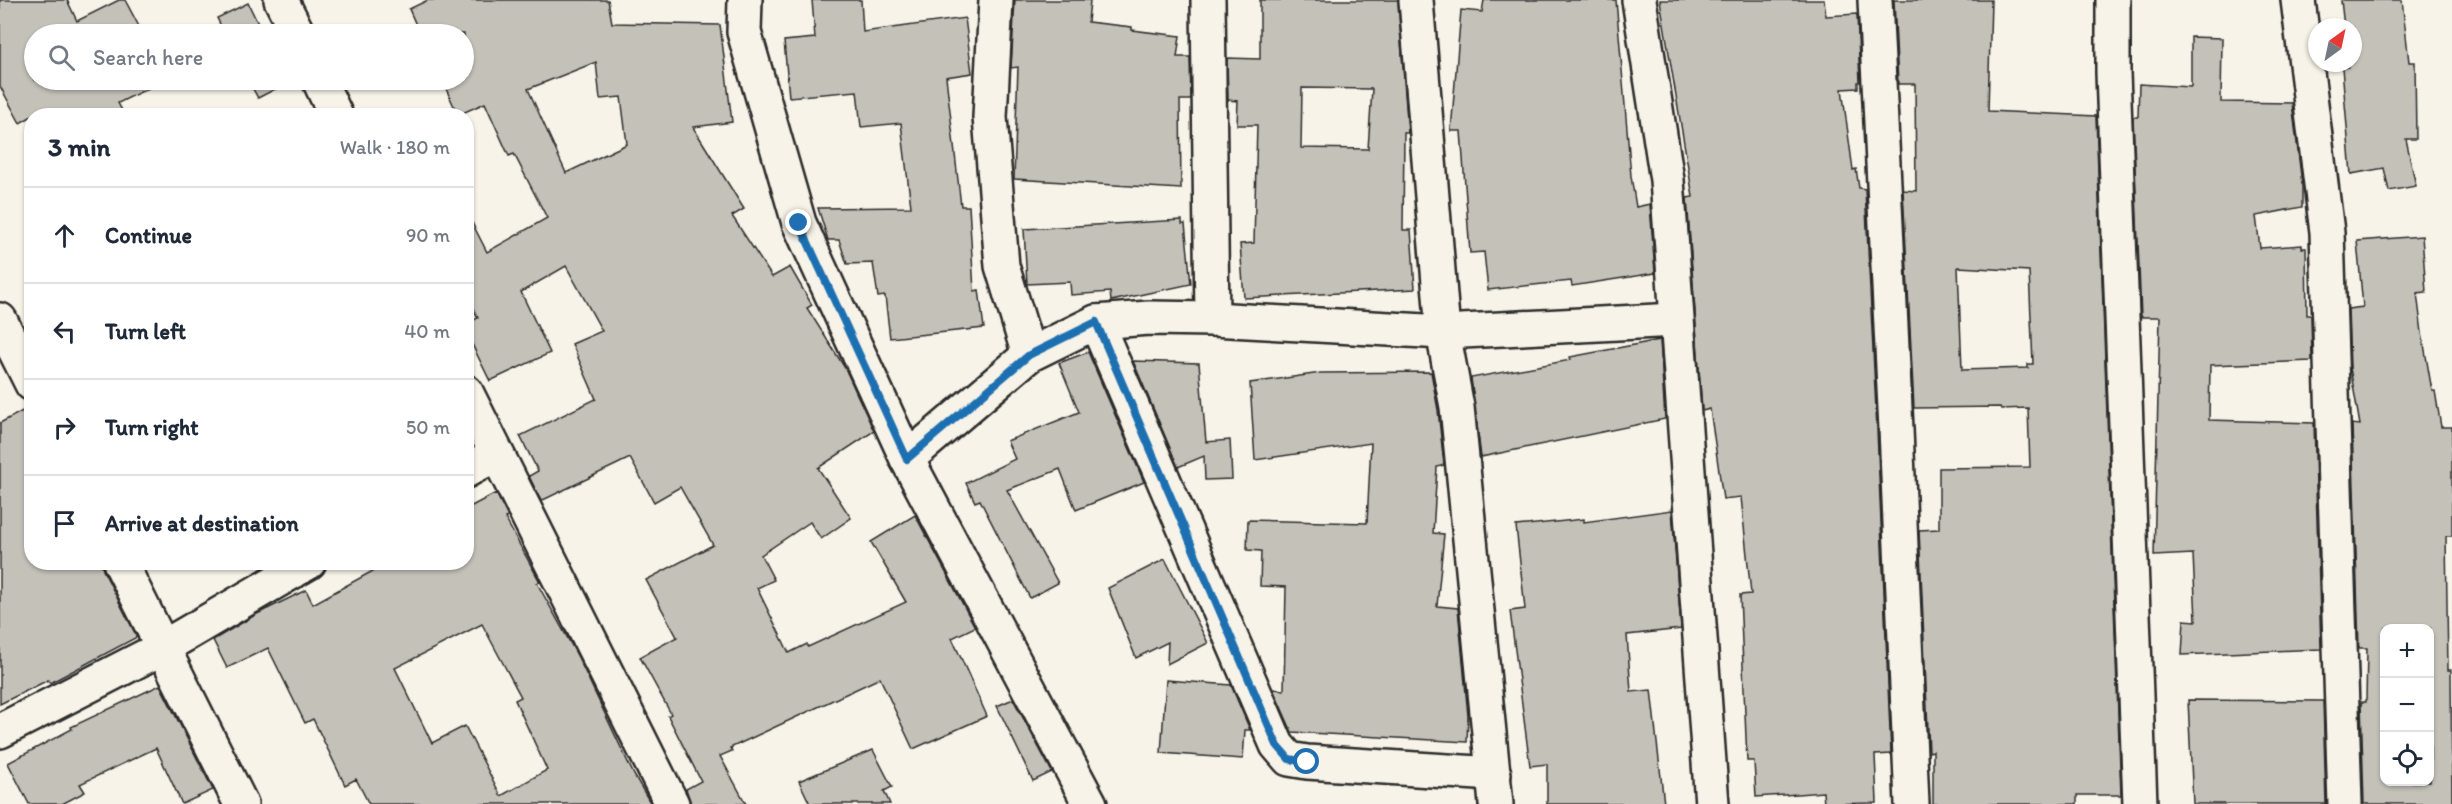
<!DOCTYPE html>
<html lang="en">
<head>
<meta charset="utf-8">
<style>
  :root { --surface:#fff; --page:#f2f2f3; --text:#1f2937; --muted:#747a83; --line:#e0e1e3 }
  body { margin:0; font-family:Itim,sans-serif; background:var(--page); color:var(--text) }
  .controls { position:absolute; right:18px; bottom:18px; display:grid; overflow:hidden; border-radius:12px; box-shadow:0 2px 4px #0004 }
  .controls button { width:54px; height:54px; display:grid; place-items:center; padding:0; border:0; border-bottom:2px solid var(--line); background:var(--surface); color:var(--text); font:30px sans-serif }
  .compass { position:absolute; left:2308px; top:18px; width:54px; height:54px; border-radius:50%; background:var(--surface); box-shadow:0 2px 4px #0004; rotate:33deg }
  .stop { position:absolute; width:18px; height:18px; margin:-14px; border:4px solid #1f6fb2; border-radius:50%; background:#fff }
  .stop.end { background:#1f6fb2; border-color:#fff; box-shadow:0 2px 6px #0008 }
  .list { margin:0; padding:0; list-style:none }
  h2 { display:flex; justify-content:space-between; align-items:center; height:78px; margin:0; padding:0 24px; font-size:26px }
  h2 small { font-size:20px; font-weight:400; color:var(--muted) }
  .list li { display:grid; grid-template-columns:39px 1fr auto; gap:18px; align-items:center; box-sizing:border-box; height:96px; padding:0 24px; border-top:2px solid var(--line) }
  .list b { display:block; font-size:22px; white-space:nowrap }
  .list em { font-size:20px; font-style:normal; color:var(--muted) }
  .icon { flex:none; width:33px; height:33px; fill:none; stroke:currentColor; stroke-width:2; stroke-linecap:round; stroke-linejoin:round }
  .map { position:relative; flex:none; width:2452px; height:804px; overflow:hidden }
  .search { position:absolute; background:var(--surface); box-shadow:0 2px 4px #0004; left:24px; top:24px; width:450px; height:66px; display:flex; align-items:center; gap:15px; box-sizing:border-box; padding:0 21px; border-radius:33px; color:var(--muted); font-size:22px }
  .panel { position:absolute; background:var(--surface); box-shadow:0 2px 4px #0004; left:24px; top:108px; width:450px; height:462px; border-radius:24px }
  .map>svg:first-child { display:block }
</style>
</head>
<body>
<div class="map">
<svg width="2452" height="804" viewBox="0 0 2452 804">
  <rect width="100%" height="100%" fill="#f7f3e8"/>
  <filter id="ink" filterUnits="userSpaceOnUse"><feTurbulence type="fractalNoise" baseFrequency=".0167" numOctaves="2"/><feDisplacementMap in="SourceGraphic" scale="12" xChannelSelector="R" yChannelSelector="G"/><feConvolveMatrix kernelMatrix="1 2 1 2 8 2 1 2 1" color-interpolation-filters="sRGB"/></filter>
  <g filter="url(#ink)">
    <g fill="#c4c1b9" stroke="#2b2b2b" stroke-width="1.5" fill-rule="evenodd">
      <path d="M0,0H67L77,21L119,0H125L143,34H34V80H165L118,103L125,116H32L20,123L0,86Z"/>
      <path d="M428,0H608L612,23L720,25L732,122L693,127L744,209L732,216L772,277L790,267L812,305L807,308L845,368L874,431L818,468L851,518L821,539L810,522L761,555L774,580L757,588L789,653L807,644L808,647L906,602L871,542L915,515L975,627L952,638L987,716L913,749L880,678L730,748L732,751L720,756L746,804H691L686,789L701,781L668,716L671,714L640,657L677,637L646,580L713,545L680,487L654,502L630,458L541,501L529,476L538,471L520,436L596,399L572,344L602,331L566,266L521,292L550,353L490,381L466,332V324L478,318L466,294V211L487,252L547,218L514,154L509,156L485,103L458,115L442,80H464V34H420L409,9ZM596,62L600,99L621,97L627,144L566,173L528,89Z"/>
      <path d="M812,0H861L863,32L965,18L972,73L946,77L961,206H969L974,291L979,290L984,328L890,338L885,296L878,297L873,263L847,264L839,240H828L818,208L911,207L901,123L861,127L857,91L789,97L784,41L815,38Z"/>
      <path d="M1015,0H1090L1088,22L1132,27V30L1180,36L1177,57H1190L1191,100H1180L1181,189L1014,179L1018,67L1011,68Z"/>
      <path d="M1260,0H1398L1408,133H1404L1403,230H1411L1415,289L1244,298L1240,244L1254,243L1257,125H1237L1238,101L1228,100L1227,58L1260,59ZM1302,88L1372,89L1368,149L1301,148Z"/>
      <path d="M1484,0H1616L1631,176L1636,207L1650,204L1655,273L1572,286L1571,281L1488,290L1484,252L1470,253L1461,131H1451L1461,10L1482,12Z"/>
      <path d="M1660,0H1824L1826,16L1857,14L1860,82H1858V88L1842,89L1853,170L1856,169L1859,188L1865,189L1877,430L1891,754L1875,755L1877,803L1824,804L1823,792L1756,797L1754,761H1747L1740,595L1751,594L1741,497L1723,499L1710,409L1702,411L1687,198L1693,197Z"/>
      <path d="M1894,0H1991L1988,111L2096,116L2121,795H2077V804H1933V751L1929,752L1919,530L1939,529V468L2030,467L2028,408L2001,409L2000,407L1914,408L1903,190L1916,191L1915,84H1898ZM1958,267L2029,271L2033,364H2028V368L1962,370Z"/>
      <path d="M2341,0H2402L2409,62H2415L2416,139H2406L2416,186L2389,191L2384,168L2351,174L2342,68L2348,67L2347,63H2353V27H2344Z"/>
      <path d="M248,3L263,34H225L217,18Z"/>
      <path d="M2191,37L2222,38L2221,102L2292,103L2302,184V207L2256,216L2260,248L2302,245V248H2306L2307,315H2311L2312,361L2210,365L2209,420L2314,423L2321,649L2182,655L2184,620L2196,621L2193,554L2154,556L2160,317H2141L2133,117H2138L2139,84L2191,87Z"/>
      <path d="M248,80H283L285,84L258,98Z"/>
      <path d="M1182,220V224H1185L1191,284L1111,301L1110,292L1071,295L1070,282L1027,284L1024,229Z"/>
      <path d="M2422,236L2426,292L2417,293L2422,333L2432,391H2435L2441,427H2452V536H2446L2448,670H2451L2452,804H2364L2361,702H2366L2367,648H2359L2352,424L2360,425L2350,368L2348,309L2363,307L2357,241ZM2385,628H2430V782H2385Z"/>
      <path d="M1660,340L1665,419L1481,457L1471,378L1571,360L1570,357Z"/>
      <path d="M1088,352L1144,482L1076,510L1060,469L1007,490L1058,583L1030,598L980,500L975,502L966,483L1015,459L1007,441L1079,412L1059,363Z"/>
      <path d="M1133,361L1199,363L1206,442L1230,440L1232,479L1205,480L1204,456L1178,467Z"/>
      <path d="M1431,372L1438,410L1444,465L1437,467L1433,533L1444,534L1437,606L1458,608L1468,716L1467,742L1292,732L1273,689L1284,690L1286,587L1260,586L1261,551L1247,550L1248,520L1367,523L1371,443L1255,460L1250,383L1321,373Z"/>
      <path d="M32,406V562H102L103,570L137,637L50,683L48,680L0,704V423Z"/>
      <path d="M496,493L508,517L505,518L540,582L537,583L578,657L634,775L651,804H369L356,779L345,785L313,719L305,723L268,648L227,668L213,640L255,615L306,590L313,604L389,562H466V509ZM482,624L521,697L515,700L547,770L501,796L465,726L432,743L395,668Z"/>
      <path d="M1672,510L1681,629L1627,635L1631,692L1651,690L1664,804H1547V764L1530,766L1510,611L1525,609L1516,526L1584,519V522Z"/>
      <path d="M1165,559L1208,643L1167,664L1168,642L1136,658L1108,588Z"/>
      <path d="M1166,680L1231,685L1250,730H1245L1243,759L1161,753Z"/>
      <path d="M160,685L213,790L182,804L156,748L80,784L85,792L62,804H29L8,763L72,729L71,727Z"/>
      <path d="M1013,699L1052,772L1033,781L997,706Z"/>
      <path d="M2188,700L2323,701L2326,804H2193Z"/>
      <path d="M873,750L892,787L884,791L890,804H810L799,781Z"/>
    </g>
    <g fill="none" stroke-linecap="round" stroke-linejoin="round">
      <defs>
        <g id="minor">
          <path d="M281,0L298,34"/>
          <path d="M745,0L744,32L799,223L907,459L1090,804"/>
          <path d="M996,0L990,117L1002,266L1029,355"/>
          <path d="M1208,0L1212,319"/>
          <path d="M1416,0L1443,332L1457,407L1496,804"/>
          <path d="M1639,0L1667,180L1712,804"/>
          <path d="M1875,0L1896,429L1912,804"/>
          <path d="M2113,0V73L2140,804"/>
          <path d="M2298,0L2327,232L2345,804"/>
          <path d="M319,80L336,116"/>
          <path d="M0,320L32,384"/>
          <path d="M1096,322L1277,745L1289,759L1307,762L1494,774"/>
          <path d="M466,392L672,804"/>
          <path d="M907,459L1029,355L1096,322L1149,318L1212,319L1443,332L1676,320"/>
          <path d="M466,471L496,454"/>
          <path d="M120,562L241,804"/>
          <path d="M0,731L162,648L309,562"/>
        </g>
      </defs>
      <use href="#minor" stroke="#2b2b2b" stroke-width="38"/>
      <use href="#minor" stroke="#f7f3e8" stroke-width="33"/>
    </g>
  </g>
  <g fill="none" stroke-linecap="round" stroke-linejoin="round" filter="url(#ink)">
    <path stroke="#1f6fb2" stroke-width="8" d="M799,223L907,459L1029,355L1096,322L1277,745L1289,759L1307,762"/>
  </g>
</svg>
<div class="controls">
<button>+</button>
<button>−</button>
<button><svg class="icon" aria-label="locate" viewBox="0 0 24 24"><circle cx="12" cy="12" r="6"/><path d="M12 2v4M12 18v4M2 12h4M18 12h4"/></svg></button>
</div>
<svg class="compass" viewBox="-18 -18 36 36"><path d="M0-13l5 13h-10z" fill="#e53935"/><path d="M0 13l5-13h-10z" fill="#747a83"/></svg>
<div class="stop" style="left:1307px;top:762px"></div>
<div class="stop end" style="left:799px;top:223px"></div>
<div class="search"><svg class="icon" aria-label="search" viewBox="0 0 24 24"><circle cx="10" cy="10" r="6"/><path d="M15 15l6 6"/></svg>Search here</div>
<section class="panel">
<h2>3 min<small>Walk · 180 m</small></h2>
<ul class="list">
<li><svg class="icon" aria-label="ahead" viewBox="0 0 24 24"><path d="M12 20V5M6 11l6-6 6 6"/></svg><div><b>Continue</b></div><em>90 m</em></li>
<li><svg class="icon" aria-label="left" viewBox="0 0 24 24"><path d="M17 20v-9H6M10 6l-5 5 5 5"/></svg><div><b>Turn left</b></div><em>40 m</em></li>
<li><svg class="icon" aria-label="right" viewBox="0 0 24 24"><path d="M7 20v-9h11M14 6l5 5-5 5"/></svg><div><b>Turn right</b></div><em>50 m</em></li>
<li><svg class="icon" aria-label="arrive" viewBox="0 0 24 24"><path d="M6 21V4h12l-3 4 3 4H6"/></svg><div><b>Arrive at destination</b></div></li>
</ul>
</section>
</div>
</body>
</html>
